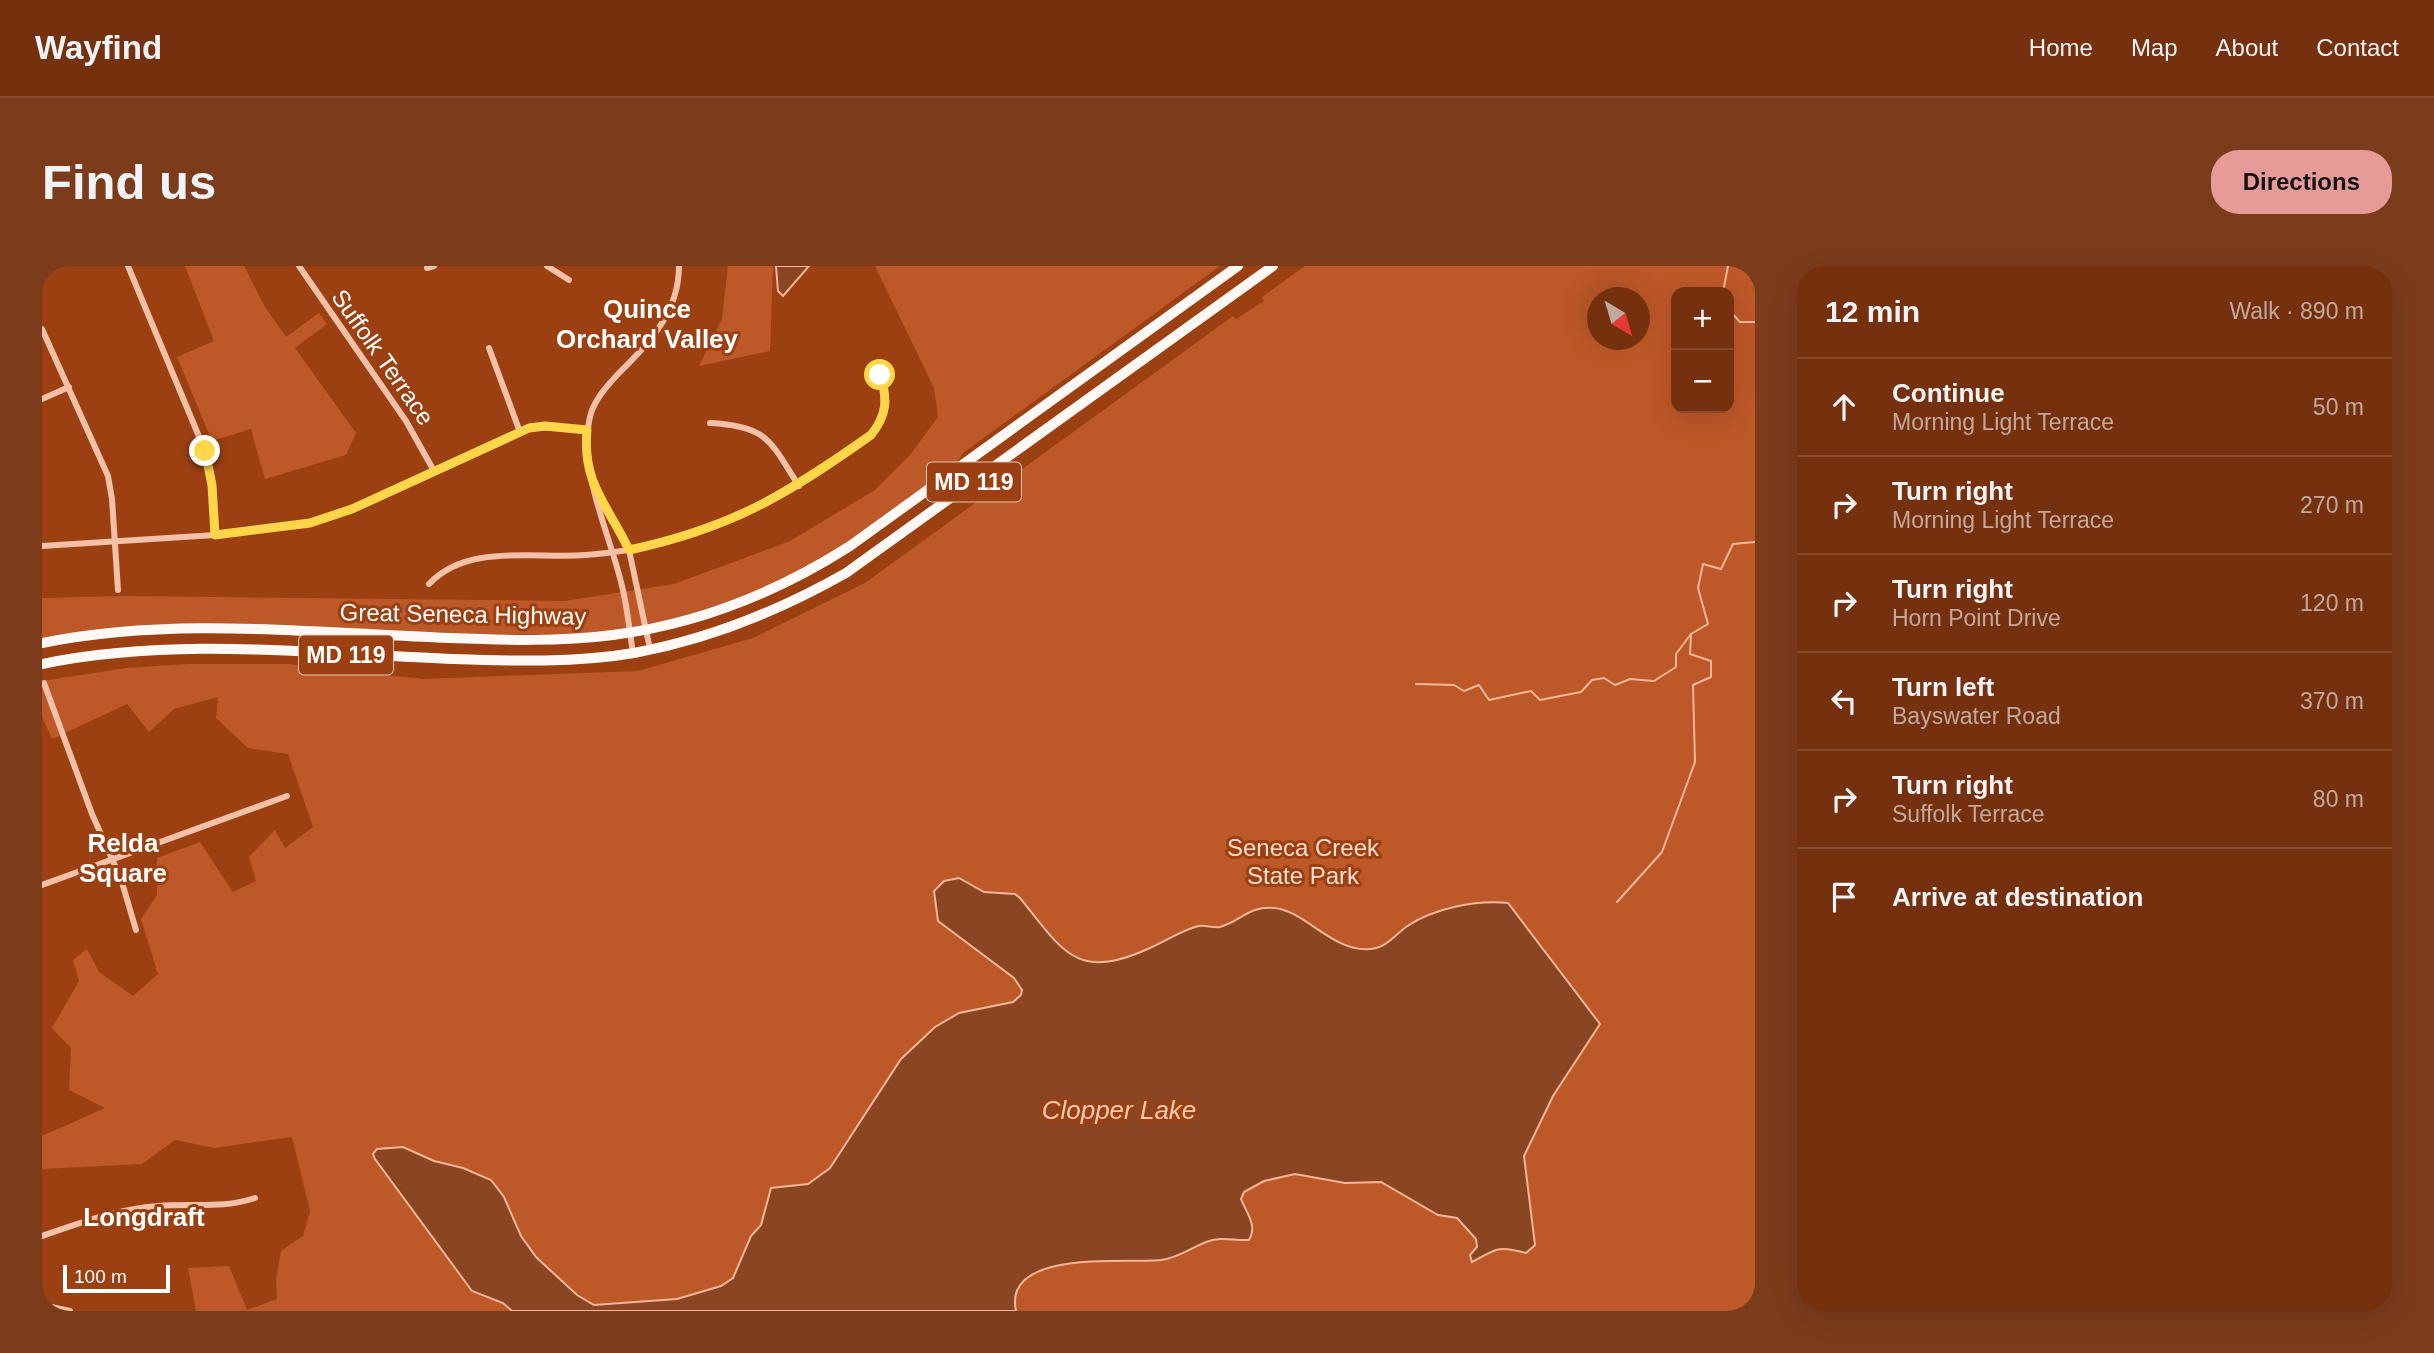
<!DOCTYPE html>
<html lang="en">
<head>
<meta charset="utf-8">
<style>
  :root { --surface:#75300e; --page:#7c3c1c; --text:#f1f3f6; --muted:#c2a99e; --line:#864b2e; --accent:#e69b98 }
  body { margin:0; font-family:Helvetica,sans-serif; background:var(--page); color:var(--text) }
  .controls { position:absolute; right:21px; top:21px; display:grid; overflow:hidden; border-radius:14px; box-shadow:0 7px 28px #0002 }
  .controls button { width:63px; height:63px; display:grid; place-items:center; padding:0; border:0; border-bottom:2px solid var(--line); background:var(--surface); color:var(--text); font:35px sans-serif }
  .compass { position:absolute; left:1545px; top:21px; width:63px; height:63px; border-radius:50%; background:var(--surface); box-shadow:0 7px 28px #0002; rotate:142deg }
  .scale { position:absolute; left:21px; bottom:18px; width:107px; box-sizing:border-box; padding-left:7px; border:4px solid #fff; border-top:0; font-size:19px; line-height:24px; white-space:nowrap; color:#fff; -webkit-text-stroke:5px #9c4012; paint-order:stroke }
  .stop { position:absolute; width:21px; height:21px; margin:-16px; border:5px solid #ffd54a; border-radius:50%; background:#fff }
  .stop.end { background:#ffd54a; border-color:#fff; box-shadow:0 2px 7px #0008 }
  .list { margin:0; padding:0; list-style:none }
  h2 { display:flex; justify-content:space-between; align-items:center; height:91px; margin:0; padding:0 28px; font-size:30px }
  h2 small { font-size:23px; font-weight:400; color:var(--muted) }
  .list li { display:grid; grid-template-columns:46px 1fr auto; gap:21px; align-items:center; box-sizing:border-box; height:98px; padding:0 28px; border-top:2px solid var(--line) }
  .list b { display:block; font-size:26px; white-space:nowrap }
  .list p { margin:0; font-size:23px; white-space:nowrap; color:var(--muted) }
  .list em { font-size:23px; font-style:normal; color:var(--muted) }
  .icon { flex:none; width:38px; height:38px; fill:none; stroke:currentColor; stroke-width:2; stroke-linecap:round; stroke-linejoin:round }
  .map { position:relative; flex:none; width:1713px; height:1045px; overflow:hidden; border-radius:28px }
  header { display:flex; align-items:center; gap:42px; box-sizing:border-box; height:98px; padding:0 35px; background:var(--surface); border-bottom:2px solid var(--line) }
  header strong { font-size:33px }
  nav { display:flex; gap:38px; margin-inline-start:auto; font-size:24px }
  .intro { display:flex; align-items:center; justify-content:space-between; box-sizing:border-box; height:168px; padding:0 42px }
  h1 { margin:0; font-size:49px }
  .button { padding:18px 32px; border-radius:28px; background:var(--accent); color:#111; font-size:24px; font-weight:700 }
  main { display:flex; gap:42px; padding:0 42px }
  aside { flex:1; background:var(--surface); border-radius:28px; box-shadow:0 7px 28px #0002 }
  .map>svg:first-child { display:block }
</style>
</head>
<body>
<header>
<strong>Wayfind</strong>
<nav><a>Home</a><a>Map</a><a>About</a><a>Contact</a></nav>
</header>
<div class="intro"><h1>Find us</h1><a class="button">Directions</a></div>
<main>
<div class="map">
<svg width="1713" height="1045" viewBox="0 0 1713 1045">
  <rect width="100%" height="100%" fill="#9c4012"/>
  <g fill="#bd5828" fill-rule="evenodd">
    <path d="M143,0H202L223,41L244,71L277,47L285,58L253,82L314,167L304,189L223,213L209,163L170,175L135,91L172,75Z"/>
    <path d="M686,0H731L728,85L657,100L680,53Z"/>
    <path d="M833,0H1178L921,187L907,209L796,287L674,346L571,369L88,365L0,379V332L84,330L523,335L632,318L748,275L833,224L868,189L896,151L892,122Z"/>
    <path d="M1263,0H1713V1045H154L146,1002L187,1000L205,1044L235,1033L234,1014L239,985L261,970L268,945L250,871L172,882L133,874L100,898L0,903V870L63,842L27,824L29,782L10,762L37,715L31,694L45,683L57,706L91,730L116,708L99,653L115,629V592L158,576L191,626L214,615L207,591L233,564L243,582L271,561L246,488L206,482L174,452L176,431L132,443L107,466L85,438L10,473L0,450V415L84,402L147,398H247L381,413L596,405L711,372L823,317L1191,50L1194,53L1222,35L1220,31ZM1634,26H1687V142H1634ZM1556,32H1598V74H1556Z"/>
  </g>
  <g fill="#8a4623" stroke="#f7b699" stroke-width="2">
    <path d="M734,0H767L741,30L736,25Z"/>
    <path d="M917,612L942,626L973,628L978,632C1021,685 1034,716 1108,682C1121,676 1145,662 1157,660C1163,659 1171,662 1178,661C1200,655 1205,640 1232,642C1262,644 1292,687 1328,683C1344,682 1352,670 1364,661C1391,642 1434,634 1466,637L1558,758L1511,830L1482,890L1493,979L1484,987C1455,979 1454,983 1430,996L1428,989L1435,981L1434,973L1415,952L1396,949L1339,916L1303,917L1253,908L1222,915L1202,926L1199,933C1204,946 1216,960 1207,974C1192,975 1179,970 1164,976C1149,982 1136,992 1119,994C1087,998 960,982 974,1045H470L461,1037L430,1025L333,893L331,888L335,883L361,881L392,895L421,902L449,914L462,931L479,970L494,991L535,1029L552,1039L635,1033L679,1020L691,1012L709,970L719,959L729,922L766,918L788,902L859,793L893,761L917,747L971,736L979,729L980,724L972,712L896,655L892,625L902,615Z"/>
  </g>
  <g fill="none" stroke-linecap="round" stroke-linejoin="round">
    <g stroke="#f7b699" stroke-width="2">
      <path d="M1681,26L1686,0"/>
      <path d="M1687,44L1698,56H1713"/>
      <path d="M1374,418L1412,419L1422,425L1437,419L1447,434L1489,425L1498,434L1539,426L1550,414L1562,412L1573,419L1588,413L1612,415L1634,401V388L1649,368"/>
      <path d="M1575,636L1620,586L1653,496L1651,419L1669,411V395L1648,388L1649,368L1666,358L1656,322L1661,298L1679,303L1691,278L1713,276"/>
    </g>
    <g stroke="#f4c0a7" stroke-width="6">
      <path d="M86,0L163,185L170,219L173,269"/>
      <path d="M257,0L364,155L392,205"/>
      <path d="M505,0L527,14"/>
      <path d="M385,2L392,0"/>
      <path d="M0,63L66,210L70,233L76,324"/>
      <path d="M447,82L478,166"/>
      <path d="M0,133L27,121"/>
      <path d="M668,157C726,160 728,175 757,220"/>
      <path d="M560,237L587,284L608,383"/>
      <path d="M0,280L173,269L269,257L310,243L487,162L503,160L545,164"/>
      <path d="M387,318C425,277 493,293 544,289C659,281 738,233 829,169C848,145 845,125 833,99"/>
      <path d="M591,387C588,368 586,348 582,329C571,272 533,204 549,147C554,132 565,120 576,108C607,77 637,47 637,0"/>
      <path d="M2,417L50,548L79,613L94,664"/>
      <path d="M0,619L245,530"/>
      <path d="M0,970C38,957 75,943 116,940C150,937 181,943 213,932"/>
      <path d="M0,1039L28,1045"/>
    </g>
    <g stroke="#fff8f4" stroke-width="10">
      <path d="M0,377C131,350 274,367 407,372C462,374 517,376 571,369C656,358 736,326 808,280L1196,0"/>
      <path d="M0,398C134,370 276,388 412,393C472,395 533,397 592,387C668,373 737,345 804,307L1231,0"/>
    </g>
  </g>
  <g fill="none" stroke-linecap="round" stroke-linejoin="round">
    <path stroke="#ffd54a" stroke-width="9" d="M163,185L170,219L173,269L268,257L310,243L487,162L503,160L545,164C540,218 566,239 587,284C690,262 744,229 829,169C845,149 846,133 838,109"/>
  </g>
  <g text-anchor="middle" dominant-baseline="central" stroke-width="6" stroke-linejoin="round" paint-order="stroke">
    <g fill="#9c4012" stroke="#e1c6b8" stroke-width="2">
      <rect x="885" y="196.5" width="94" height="39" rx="5"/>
      <rect x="257" y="369.5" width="94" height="39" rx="5"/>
    </g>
    <g font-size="23" font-weight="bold" fill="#fff">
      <text x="932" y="216">MD 119</text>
      <text x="304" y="389">MD 119</text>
    </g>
    <g font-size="24" fill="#fff" stroke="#9c4012">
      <text transform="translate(341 91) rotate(55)">Suffolk Terrace</text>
      <text transform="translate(421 348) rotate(1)">Great Seneca Highway</text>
    </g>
    <g font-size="24" fill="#fedecf" stroke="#9c4012">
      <text x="1261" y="581">Seneca Creek<tspan x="1261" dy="28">State Park</tspan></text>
    </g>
    <g font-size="26" font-weight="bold" fill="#fff" stroke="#9c4012">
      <text x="605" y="43">Quince<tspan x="605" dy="30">Orchard Valley</tspan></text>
      <text x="81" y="577">Relda<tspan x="81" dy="30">Square</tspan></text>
      <text x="102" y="951">Longdraft</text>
    </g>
    <g font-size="26" font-style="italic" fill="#fbcab3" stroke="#9c4012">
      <text x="1077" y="844">Clopper Lake</text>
    </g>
  </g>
</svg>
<div class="controls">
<button>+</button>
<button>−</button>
</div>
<svg class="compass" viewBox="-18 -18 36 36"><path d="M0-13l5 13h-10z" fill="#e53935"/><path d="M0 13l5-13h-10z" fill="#c2a99e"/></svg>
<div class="scale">100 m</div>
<div class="stop" style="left:838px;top:109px"></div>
<div class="stop end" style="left:163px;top:185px"></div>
</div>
<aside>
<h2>12 min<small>Walk · 890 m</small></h2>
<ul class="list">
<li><svg class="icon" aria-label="ahead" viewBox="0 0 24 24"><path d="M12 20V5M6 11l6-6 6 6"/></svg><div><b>Continue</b><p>Morning Light Terrace</p></div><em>50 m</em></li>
<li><svg class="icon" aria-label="right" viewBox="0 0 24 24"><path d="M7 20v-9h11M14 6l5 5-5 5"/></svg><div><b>Turn right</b><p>Morning Light Terrace</p></div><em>270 m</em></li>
<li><svg class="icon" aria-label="right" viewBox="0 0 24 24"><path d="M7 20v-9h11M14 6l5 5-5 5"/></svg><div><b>Turn right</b><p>Horn Point Drive</p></div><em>120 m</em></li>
<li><svg class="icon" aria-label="left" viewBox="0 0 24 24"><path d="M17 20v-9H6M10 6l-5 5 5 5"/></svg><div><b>Turn left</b><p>Bayswater Road</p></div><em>370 m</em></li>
<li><svg class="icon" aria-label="right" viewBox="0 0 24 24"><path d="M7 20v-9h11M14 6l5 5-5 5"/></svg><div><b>Turn right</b><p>Suffolk Terrace</p></div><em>80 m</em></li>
<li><svg class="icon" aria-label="arrive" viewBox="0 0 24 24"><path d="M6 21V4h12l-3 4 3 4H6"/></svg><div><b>Arrive at destination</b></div></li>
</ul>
</aside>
</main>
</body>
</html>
